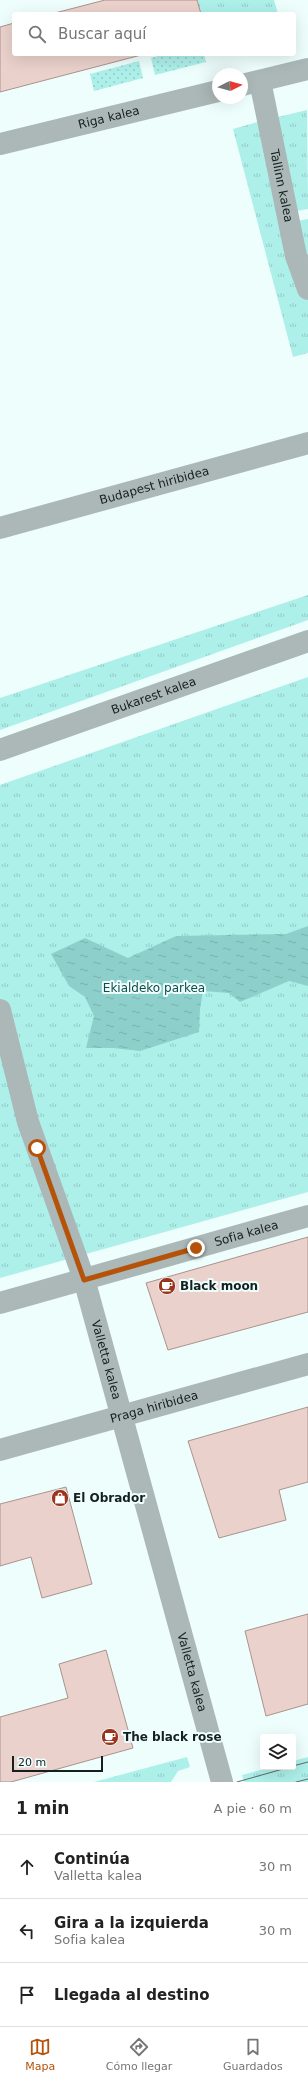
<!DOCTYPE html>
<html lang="es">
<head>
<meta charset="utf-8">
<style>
  :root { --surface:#fff; --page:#f6f6f6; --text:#222; --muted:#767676; --line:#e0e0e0; --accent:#b45309 }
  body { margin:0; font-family:"DejaVu Sans",sans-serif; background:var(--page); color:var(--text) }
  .controls { position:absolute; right:12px; bottom:12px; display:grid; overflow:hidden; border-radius:4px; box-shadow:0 4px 16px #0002 }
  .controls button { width:36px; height:36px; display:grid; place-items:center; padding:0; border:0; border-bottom:1px solid var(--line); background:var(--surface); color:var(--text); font:20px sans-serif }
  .compass { position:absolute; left:212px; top:68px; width:36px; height:36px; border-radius:50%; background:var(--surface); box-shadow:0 4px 16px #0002; rotate:84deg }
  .scale { position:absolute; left:12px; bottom:10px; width:91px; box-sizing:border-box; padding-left:4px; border:2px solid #151f1e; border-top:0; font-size:11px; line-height:14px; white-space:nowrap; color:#151f1e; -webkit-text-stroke:3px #edfefd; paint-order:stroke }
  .stop { position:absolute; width:12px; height:12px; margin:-9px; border:3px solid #b45309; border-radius:50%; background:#fff }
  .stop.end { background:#b45309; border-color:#fff; box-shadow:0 1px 4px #0008 }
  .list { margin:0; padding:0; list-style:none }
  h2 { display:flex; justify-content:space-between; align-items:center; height:52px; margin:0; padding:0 16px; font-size:17px }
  h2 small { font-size:13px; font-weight:400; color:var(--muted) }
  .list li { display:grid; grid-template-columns:26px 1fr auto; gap:12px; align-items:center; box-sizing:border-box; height:64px; padding:0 16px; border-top:1px solid var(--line) }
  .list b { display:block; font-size:15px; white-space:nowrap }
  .list p { margin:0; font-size:13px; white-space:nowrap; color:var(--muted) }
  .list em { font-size:13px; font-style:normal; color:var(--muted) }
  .icon { flex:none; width:22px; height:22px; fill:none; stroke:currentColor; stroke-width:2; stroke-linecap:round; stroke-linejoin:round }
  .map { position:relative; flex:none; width:308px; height:1782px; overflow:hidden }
  .search { position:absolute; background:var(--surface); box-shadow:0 4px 16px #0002; left:12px; right:12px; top:12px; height:44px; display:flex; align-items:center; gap:10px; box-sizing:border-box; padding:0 14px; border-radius:4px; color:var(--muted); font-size:15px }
  .sheet { height:244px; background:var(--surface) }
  nav { display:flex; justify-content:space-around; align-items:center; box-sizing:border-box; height:56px; border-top:1px solid var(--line); background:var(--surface); font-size:11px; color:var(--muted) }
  nav a { display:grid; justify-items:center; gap:2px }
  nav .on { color:var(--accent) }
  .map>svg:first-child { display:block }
</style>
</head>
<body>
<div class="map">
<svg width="308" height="1782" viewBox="0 0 308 1782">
  <defs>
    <pattern id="grass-tufts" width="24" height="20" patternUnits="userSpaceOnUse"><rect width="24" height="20" fill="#adefe9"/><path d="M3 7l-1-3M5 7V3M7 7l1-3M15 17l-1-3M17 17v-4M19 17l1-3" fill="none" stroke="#94ccc7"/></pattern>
    <pattern id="garden-dots" width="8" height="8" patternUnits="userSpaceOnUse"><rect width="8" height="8" fill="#adefe9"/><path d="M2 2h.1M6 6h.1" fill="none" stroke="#94ccc7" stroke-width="1.8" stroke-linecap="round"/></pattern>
    <pattern id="water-ripples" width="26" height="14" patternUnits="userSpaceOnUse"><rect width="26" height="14" fill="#8dd0cb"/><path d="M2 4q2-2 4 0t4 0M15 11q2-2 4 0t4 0" fill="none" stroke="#79b2ae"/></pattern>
  </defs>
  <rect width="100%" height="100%" fill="#edfefd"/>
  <g fill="url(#grass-tufts)">
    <path d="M197,0H274L278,14H201Z"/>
    <path d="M307,110L308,209L296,211L270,119Z"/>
    <path d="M261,121L283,227L308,301V353L293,357L233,129Z"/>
    <path d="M308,219V276L297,221Z"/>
    <path d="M308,595V620L0,730V698Z"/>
    <path d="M308,677V1192L0,1278V785Z"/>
    <path d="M187,1757L190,1767L178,1771L171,1782H94Z"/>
    <path d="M308,1757V1782H244L242,1775L271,1767H293V1761Z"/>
  </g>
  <g fill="url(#garden-dots)">
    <path d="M166,54H204L206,62L155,75L151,58Z"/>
    <path d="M139,61L143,78L94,91L90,74Z"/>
  </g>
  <path fill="url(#water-ripples)" d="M308,926V986L289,981L240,1002L229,993L203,991L200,1009L199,1032L140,1051L113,1048H86L94,1016L85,997L69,986L51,954L85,938L128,958L176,936L286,934Z"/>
  <g fill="#ead1cb" stroke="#aa938d">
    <path d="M105,0H197L201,14H51Z"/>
    <path d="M14,23V54H145L0,92V27Z"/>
    <path d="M308,1237V1312L168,1350L146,1283Z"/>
    <path d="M308,1407V1482L279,1490L286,1520L219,1538L188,1441Z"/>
    <path d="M66,1487L92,1584L42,1598L31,1557L0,1566V1504Z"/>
    <path d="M308,1614V1704L266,1716L245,1631Z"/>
    <path d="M106,1650L133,1748L11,1782H0V1717L68,1698L59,1664Z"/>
  </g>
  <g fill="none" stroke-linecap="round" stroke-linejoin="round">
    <g stroke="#acb8b7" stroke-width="22">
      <path id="s1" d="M260,81L296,256L308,289"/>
      <path d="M242,85L308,69"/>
      <path id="s2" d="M0,144L218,91"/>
      <path id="s3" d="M0,528L308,443"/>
      <path id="s4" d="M0,750L308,641"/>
      <path id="s5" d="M0,1010L28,1122L84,1279L222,1782"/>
      <path id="s6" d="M0,1303L308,1216"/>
      <path id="s7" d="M0,1450L308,1364"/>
    </g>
    <g stroke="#5f6b6a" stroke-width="1">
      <path d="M293,1766L308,1762"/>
      <path d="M237,1782L290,1767"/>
      <path d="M296,1782L308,1779"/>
    </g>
  </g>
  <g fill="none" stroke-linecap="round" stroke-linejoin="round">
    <path stroke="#b45309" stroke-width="5" d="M37,1148L84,1280L196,1248"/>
  </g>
  <defs>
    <symbol id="cafe-disc" viewBox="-11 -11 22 22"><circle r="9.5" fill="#9c331c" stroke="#edfefd"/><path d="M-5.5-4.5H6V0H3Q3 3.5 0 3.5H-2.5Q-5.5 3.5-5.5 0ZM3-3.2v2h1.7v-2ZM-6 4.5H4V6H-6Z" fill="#fff"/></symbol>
    <symbol id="shop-disc" viewBox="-11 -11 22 22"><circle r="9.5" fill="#9c331c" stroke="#edfefd"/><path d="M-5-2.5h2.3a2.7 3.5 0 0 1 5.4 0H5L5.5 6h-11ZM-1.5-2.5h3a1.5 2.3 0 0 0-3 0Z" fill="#fff"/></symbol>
  </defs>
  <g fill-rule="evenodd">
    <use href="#cafe-disc" x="157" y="1276" width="20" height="20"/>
    <use href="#shop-disc" x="50" y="1488" width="20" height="20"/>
    <use href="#cafe-disc" x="100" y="1727" width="20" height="20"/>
  </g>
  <g text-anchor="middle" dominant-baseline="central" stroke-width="4" stroke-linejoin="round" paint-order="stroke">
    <g font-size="12" fill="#151f1e" stroke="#edfefd">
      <text stroke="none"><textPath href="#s2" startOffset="112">Riga kalea</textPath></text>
      <text stroke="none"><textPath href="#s1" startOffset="107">Tallinn kalea</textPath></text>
      <text stroke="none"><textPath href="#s3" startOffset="160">Budapest hiribidea</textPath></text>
      <text stroke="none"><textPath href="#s4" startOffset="163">Bukarest kalea</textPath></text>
      <text stroke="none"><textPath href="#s6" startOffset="256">Sofia kalea</textPath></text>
      <text stroke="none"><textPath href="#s5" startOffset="366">Valletta kalea</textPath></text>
      <text stroke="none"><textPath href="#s7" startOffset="160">Praga hiribidea</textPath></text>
      <text stroke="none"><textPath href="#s5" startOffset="690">Valletta kalea</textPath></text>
    </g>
    <g font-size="12" fill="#0f4b48" stroke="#edfefd">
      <text x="154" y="988">Ekialdeko parkea</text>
    </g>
    <g font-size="12" font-weight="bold" fill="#151f1e" stroke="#edfefd" text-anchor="start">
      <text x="180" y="1286">Black moon</text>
      <text x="73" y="1498">El Obrador</text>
      <text x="123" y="1737">The black rose</text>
    </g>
  </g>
</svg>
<div class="controls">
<button><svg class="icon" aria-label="layers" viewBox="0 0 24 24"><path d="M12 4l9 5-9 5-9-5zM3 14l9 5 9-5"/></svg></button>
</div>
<svg class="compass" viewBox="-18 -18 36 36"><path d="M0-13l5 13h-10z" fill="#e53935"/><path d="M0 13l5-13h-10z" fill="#767676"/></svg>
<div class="scale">20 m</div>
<div class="stop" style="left:37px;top:1148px"></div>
<div class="stop end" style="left:196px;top:1248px"></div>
<div class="search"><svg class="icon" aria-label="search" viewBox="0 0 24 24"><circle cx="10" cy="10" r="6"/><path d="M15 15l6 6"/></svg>Buscar aquí</div>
</div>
<section class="sheet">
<h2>1 min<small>A pie · 60 m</small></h2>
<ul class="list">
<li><svg class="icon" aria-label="ahead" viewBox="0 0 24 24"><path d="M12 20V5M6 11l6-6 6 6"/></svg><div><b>Continúa</b><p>Valletta kalea</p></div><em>30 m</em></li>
<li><svg class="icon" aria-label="left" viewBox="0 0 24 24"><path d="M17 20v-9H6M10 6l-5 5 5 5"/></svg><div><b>Gira a la izquierda</b><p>Sofia kalea</p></div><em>30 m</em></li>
<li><svg class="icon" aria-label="arrive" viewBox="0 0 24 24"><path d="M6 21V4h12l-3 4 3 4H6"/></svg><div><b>Llegada al destino</b></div></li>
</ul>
</section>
<nav>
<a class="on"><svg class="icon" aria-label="map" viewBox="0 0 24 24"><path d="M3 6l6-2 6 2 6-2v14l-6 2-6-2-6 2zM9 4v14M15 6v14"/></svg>Mapa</a>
<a><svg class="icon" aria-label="directions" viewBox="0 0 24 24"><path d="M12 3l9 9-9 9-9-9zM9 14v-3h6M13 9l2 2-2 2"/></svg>Cómo llegar</a>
<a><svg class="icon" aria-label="saved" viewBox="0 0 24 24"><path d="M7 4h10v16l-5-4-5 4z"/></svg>Guardados</a>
</nav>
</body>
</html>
